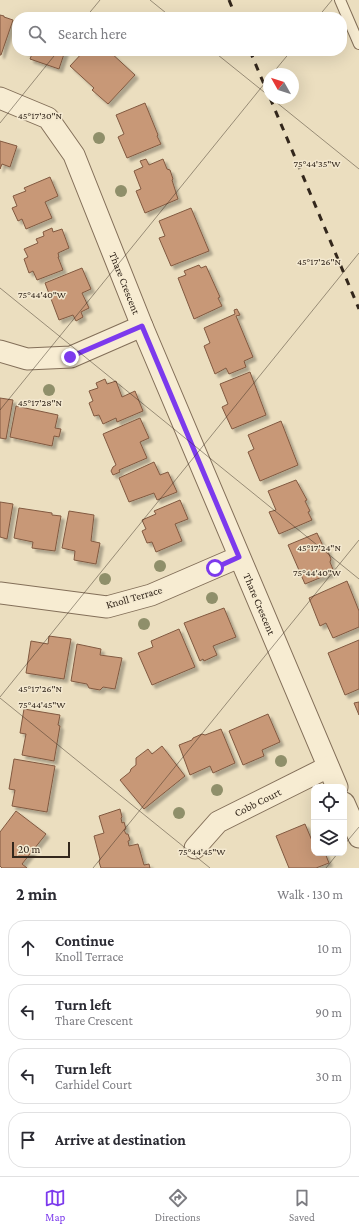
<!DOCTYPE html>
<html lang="en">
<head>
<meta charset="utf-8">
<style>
  :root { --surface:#fff; --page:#f7f7f7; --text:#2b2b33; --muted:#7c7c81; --line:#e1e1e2; --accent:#7c3aed }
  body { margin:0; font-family:"Crimson Pro",serif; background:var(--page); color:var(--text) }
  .controls { position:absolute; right:12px; bottom:12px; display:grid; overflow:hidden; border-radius:8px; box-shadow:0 4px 16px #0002 }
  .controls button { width:36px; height:36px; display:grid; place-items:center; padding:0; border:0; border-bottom:1px solid var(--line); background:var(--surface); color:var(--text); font:20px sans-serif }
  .compass { position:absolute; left:263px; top:68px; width:36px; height:36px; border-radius:50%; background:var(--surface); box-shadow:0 4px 16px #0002; rotate:309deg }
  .scale { position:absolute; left:12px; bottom:10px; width:58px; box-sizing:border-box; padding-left:4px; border:2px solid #33271c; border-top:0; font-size:11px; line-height:14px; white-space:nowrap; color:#33271c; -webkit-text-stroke:3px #f3e8cf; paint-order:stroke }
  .stop { position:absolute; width:12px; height:12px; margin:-9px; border:3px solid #7c3aed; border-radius:50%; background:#fff }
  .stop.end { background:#7c3aed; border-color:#fff; box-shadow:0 1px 4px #0008 }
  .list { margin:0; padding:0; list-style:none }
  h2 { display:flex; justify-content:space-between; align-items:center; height:52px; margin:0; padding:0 16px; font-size:17px }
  h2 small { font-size:13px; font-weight:400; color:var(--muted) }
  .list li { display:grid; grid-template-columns:26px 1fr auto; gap:12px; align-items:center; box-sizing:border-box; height:56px; margin:0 8px 8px; padding:0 8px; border:1px solid var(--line); border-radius:16px }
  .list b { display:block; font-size:15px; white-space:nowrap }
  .list p { margin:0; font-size:13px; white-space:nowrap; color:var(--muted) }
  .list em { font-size:13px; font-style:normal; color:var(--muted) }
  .icon { flex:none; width:22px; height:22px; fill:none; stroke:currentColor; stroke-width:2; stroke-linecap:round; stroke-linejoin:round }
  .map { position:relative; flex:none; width:359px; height:868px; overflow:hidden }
  .search { position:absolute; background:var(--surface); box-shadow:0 4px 16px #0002; left:12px; right:12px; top:12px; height:44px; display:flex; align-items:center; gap:10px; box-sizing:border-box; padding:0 14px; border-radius:16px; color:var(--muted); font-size:15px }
  .sheet { height:308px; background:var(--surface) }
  nav { display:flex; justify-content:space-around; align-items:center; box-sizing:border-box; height:56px; border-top:1px solid var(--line); background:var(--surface); font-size:11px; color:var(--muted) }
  nav a { display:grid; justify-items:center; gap:2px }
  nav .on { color:var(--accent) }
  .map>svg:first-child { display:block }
</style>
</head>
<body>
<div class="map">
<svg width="359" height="868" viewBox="0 0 359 868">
  <defs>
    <filter id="shadow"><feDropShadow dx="3.5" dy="3.5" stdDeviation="1" flood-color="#0004"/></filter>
  </defs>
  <rect width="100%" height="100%" fill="#ebdebf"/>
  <g fill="#c89877" stroke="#815940" filter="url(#shadow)">
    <path d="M0,15L4,16V17L13,20L1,55H0Z"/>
    <path d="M24,51H65L59,69L30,59L32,54Z"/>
    <path d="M84,51H109L135,75L108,104L92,90L94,88L70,66Z"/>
    <path d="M145,103L158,135L157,136L161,144L127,158L118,137L124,134L116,115Z"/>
    <path d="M0,141L17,146L10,167L2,164L0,169Z"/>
    <path d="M146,159L149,165L163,159L167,169L170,170L173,179L172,180L178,199L145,213L136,191L141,189L134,171L143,167L140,161Z"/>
    <path d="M50,177L58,196L45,202L52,218L26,229L22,219L18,221L12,208L17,206L13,196L26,191L24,188Z"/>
    <path d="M191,208L209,251L171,266L159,238L165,236L159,221Z"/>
    <path d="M52,228L53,232L62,229L69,248L58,253L59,257H58L63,270L37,280L33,271L29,273L24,259L28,257L24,249L38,243L36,239L44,236L43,232Z"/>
    <path d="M199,265L201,268L206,266L220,297L218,298L222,306L194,319L178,278L186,275L184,271Z"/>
    <path d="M82,268L91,289L82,293L89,308L81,312L83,317L76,321L73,315L59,320L45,283Z"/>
    <path d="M237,309L240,315L236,316L253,357L244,361L246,367L229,374L226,368L215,374L204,346L210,343L204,328L235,314L234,310Z"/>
    <path d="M250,372L266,415L232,429L222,407L228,404L220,384Z"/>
    <path d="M105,379L107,384L116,381L122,397L135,391L143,411L117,422L116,418L103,424L99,415L94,416L89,403L93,401L89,391L98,388L96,383Z"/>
    <path d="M0,398L13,400L6,439L0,438Z"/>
    <path d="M16,406L58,415L55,428L61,429L59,437L54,436L52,446L10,437Z"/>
    <path d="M140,418L149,438L140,442L147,458L119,470L120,472L113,475L111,471L113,467L116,465L103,434Z"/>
    <path d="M281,421L298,465L260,481L248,452L254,449L248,435Z"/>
    <path d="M154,462L160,475L168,472L177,492L157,500L154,493L129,502L119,478Z"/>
    <path d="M296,480L307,500L305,501L310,511L308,512L312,520L279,534L269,512L276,510L268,491Z"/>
    <path d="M180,500L188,519L175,524L182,541L156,552L152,542L147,543L142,531L146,529L142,520L156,514L154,511Z"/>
    <path d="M0,502L13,504L7,539L0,537Z"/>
    <path d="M19,508L52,513V515L61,516L55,551L32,548L33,542L14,538Z"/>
    <path d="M69,511L94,515L91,541L100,543L96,564L74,560L75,551L62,548Z"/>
    <path d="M317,533L323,546L326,547L331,559L330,562L334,572L305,584L288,545Z"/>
    <path d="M347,581L359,611V627L333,638L326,623L320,626L309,598Z"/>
    <path d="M224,608L236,637L213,646L217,655L204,661L203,659L200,661L184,623Z"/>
    <path d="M179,629L195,667L152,685L138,653L153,647L151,641Z"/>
    <path d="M49,636L71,639L64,679L26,673L31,641L48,644Z"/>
    <path d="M359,640V689L345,695L328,653Z"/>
    <path d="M77,644L101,649L100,655L122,658L115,689L103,687L100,690L89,688L87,684L71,681Z"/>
    <path d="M359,702V715L354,703Z"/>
    <path d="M24,709L60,715L58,725L60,726L54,761L22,755L26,734L20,733Z"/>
    <path d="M268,714L280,742L262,750L264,756L243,765L229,731Z"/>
    <path d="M221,729L235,763L213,773L210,766L190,775L179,745L192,740L193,738L202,734L205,735Z"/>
    <path d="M162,746L185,776L144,809L120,780L130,772L131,769L136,765V758L148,749L152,754Z"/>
    <path d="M14,759L55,766L47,812L12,806L15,790L9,789Z"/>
    <path d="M120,809L122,817L121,818L122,823L124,822L126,829L124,830L126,834H128L130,840L128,841L129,846L138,844L144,865L149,864L150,868H101L99,862L100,859L94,836L104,833L99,816Z"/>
    <path d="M16,811L46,834L22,864L27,868H2L0,866V832Z"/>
    <path d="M305,824L313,843L314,842V853H325L329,863L316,868H289L276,836Z"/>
  </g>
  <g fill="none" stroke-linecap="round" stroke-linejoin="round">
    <defs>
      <path id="lane" d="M340,0L359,44"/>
      <g id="street">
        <path id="s1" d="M0,98L48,118L74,155L142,326L337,787"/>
        <path d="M0,351L27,359L71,357L142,326"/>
        <path d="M0,593L107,607L151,595L239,557"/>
        <path d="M344,803L359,837"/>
        <path id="s2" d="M195,848L218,822L328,767"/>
      </g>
    </defs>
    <use href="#lane" stroke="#836f59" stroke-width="12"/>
    <use href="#street" stroke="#836f59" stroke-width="23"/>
    <use href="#lane" stroke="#f7ecd2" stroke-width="10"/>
    <use href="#street" stroke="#f7ecd2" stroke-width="21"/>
    <g stroke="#33271c" stroke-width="3" stroke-dasharray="7 7" stroke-linecap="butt">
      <path d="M229,0L236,17"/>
      <path d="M250,51L269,96"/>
      <path d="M270,98L359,309"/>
    </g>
  </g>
  <g fill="#8f8f6a">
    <circle cx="99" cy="138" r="6"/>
    <circle cx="121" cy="191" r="6"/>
    <circle cx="49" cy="390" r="6"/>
    <circle cx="160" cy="566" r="6"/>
    <circle cx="105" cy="579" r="6"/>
    <circle cx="212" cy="598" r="6"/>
    <circle cx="144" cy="624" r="6"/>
    <circle cx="281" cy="761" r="6"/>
    <circle cx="217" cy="790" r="6"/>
    <circle cx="179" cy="813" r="6"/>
  </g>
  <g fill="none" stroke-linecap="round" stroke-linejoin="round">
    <path stroke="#7c3aed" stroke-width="5" d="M70,357L142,326L239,557L215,568"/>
  </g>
  <path fill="none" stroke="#33271c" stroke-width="1" stroke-opacity="0.45" d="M150,0L171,17M86,17L100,0M318,17L332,0M213,51L269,96M272,74L291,51M271,98L359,169M0,123L58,51M0,288L359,579M0,410L269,78M0,697L359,253M0,698L210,868M344,845L359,827M93,868L359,540M326,868L338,853"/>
  <g text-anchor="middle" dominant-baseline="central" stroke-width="3" stroke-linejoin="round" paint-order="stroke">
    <g font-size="11" fill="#33271c" stroke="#f3e8cf">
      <text stroke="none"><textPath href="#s1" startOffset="235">Thare Crescent</textPath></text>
      <text transform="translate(134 597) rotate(-16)">Knoll Terrace</text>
      <text stroke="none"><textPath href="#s1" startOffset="583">Thare Crescent</textPath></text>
      <text stroke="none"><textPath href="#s2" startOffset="79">Cobb Court</textPath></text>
    </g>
  </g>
  <g font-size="10" text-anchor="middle" fill="#33271c" stroke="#f3e8cf" stroke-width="3" stroke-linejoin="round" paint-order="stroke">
    <text x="40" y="119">45°17'30"N</text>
    <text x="317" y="167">75°44'35"W</text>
    <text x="319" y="265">45°17'26"N</text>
    <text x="42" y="298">75°44'40"W</text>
    <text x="40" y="406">45°17'28"N</text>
    <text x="319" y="551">45°17'24"N</text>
    <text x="317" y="576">75°44'40"W</text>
    <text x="40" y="692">45°17'26"N</text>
    <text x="42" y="708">75°44'45"W</text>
    <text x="202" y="855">75°44'45"W</text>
  </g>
</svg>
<div class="controls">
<button><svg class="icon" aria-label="locate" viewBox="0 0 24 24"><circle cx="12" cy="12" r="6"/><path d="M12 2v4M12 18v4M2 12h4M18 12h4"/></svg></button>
<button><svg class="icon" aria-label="layers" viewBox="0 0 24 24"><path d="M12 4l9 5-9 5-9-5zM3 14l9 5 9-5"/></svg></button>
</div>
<svg class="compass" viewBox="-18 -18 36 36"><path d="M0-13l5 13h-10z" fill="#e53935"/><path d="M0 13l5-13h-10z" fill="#7c7c81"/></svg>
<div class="scale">20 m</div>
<div class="stop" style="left:215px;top:568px"></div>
<div class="stop end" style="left:70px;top:357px"></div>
<div class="search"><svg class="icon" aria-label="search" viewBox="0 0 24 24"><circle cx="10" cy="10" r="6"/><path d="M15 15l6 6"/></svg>Search here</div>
</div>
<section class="sheet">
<h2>2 min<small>Walk · 130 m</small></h2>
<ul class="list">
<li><svg class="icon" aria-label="ahead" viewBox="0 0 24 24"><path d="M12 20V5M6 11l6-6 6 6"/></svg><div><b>Continue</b><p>Knoll Terrace</p></div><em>10 m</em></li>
<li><svg class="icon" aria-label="left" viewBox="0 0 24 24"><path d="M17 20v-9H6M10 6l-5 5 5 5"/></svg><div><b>Turn left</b><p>Thare Crescent</p></div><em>90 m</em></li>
<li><svg class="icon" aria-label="left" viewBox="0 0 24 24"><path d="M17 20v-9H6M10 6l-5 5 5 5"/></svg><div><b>Turn left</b><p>Carhidel Court</p></div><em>30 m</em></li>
<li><svg class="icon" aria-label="arrive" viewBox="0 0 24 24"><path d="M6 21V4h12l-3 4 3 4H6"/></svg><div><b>Arrive at destination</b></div></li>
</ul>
</section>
<nav>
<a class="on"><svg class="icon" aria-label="map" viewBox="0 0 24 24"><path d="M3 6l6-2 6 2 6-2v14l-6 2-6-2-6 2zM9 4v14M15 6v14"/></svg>Map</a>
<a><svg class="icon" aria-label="directions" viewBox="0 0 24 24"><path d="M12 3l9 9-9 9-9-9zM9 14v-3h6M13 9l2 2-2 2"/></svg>Directions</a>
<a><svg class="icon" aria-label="saved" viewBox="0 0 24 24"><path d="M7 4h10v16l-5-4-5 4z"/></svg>Saved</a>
</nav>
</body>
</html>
